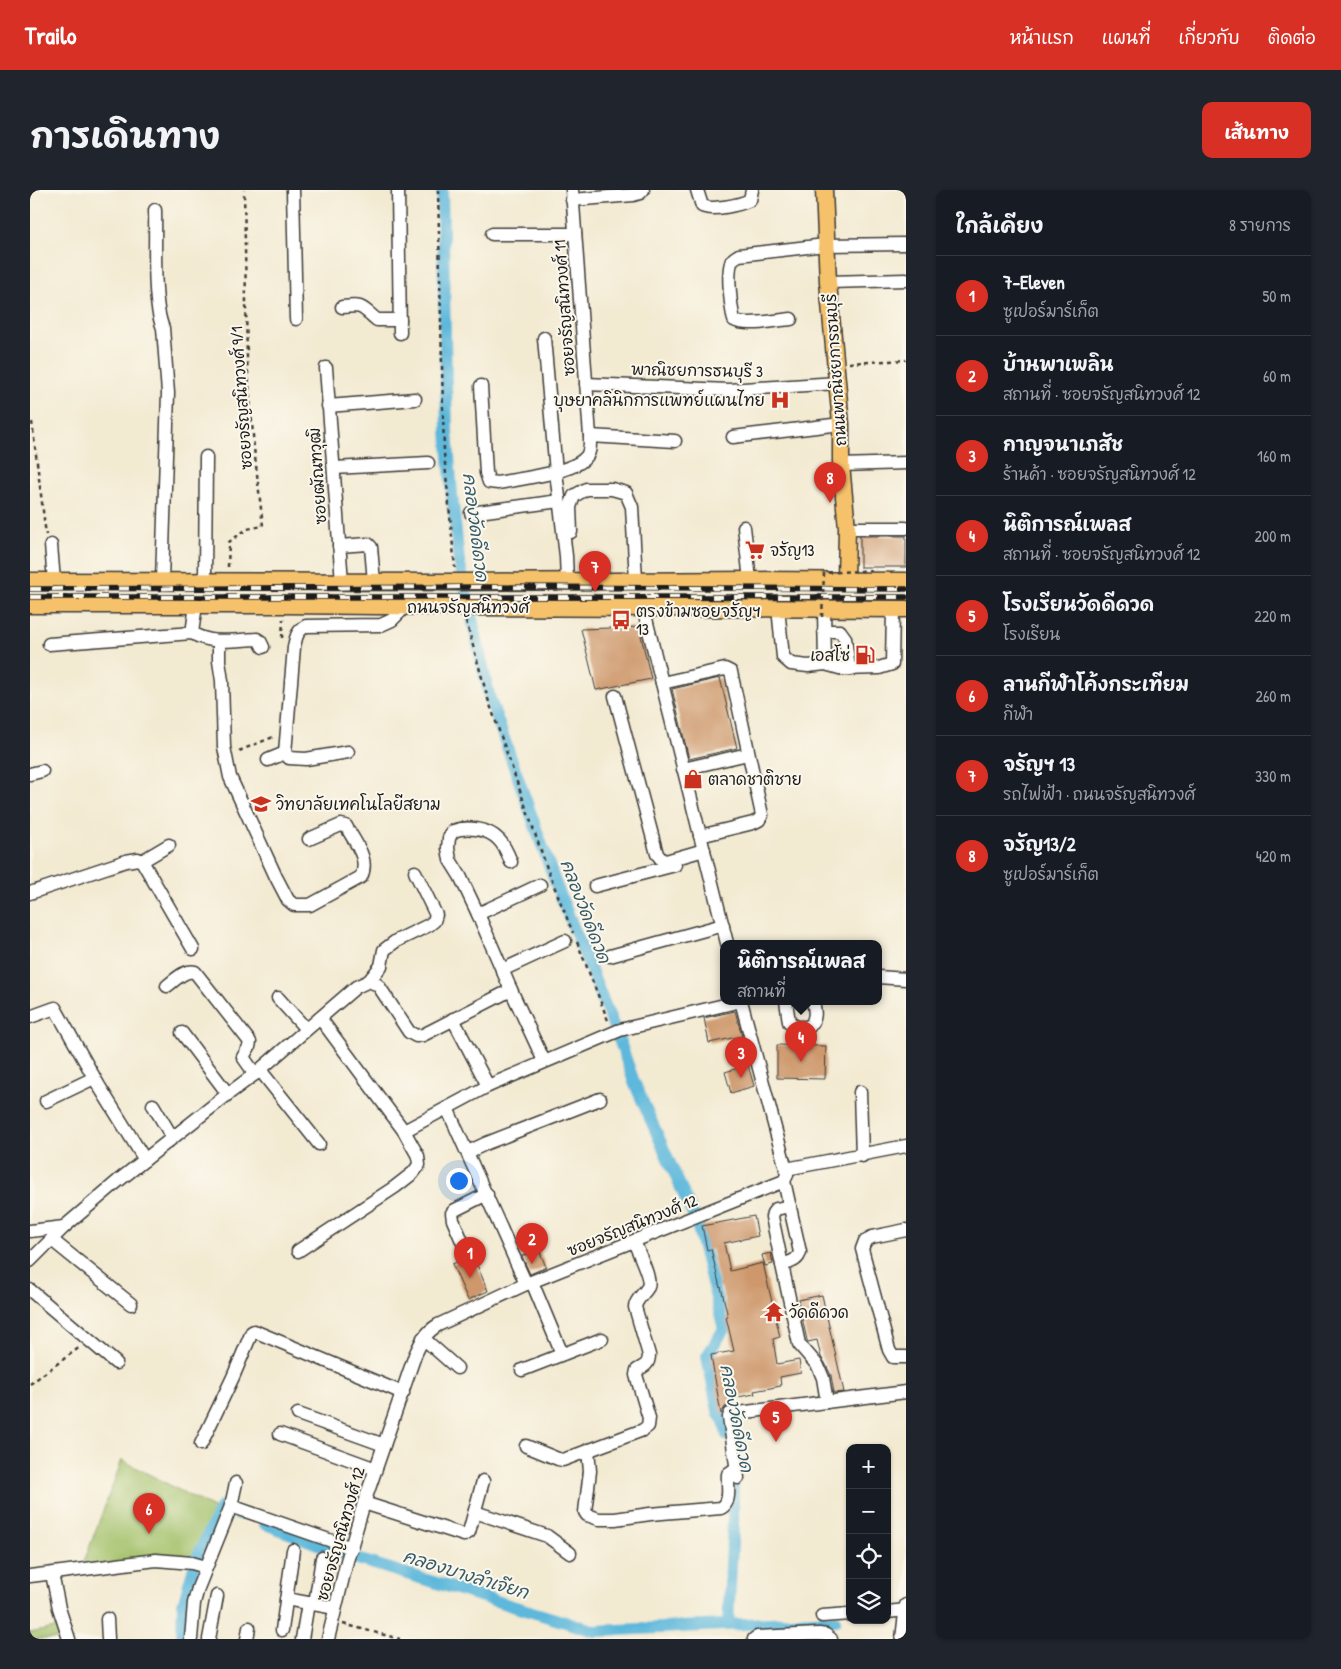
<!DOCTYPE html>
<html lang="th">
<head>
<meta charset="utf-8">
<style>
  :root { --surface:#171b24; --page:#20242c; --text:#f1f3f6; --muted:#9ea1a6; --line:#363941; --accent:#d93025 }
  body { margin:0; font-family:"Patrick Hand","Playpen Sans Thai",sans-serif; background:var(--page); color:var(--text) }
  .controls { position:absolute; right:15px; bottom:15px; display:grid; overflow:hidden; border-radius:10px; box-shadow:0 1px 4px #0004 }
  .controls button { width:45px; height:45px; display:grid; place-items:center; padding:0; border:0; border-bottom:1px solid var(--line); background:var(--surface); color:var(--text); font:25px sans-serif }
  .you { position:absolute; left:428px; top:990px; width:18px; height:18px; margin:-12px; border:4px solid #fff; border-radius:50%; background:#1a73e8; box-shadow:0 0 0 8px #1a73e833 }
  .badge { display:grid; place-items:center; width:32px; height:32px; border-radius:50%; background:var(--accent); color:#fff; font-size:16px; font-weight:700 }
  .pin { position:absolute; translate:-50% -41px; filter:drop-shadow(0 1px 2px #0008) }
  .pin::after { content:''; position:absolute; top:26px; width:18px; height:15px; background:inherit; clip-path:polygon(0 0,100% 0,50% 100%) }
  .popup { position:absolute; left:690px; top:750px; width:162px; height:65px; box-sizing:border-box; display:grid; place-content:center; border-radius:10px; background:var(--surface); filter:drop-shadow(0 1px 4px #0005); font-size:16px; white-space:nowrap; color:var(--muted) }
  .popup b { font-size:19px; color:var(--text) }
  .popup::after { content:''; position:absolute; left:50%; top:100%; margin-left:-10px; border:10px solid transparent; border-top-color:var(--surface) }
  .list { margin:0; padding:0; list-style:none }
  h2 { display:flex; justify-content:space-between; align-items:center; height:65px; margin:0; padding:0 20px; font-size:21px }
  h2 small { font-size:16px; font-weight:400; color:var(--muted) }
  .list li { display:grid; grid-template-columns:32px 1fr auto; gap:15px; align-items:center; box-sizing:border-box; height:80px; padding:0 20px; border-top:1px solid var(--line) }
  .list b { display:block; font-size:19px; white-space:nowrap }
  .list p { margin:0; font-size:16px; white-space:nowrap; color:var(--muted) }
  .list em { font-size:16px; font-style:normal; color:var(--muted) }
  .icon { flex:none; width:28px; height:28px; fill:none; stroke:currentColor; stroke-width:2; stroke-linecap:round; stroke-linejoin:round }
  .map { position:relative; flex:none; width:876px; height:1449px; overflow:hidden; border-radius:10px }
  header { display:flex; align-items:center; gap:30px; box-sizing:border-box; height:70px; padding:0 25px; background:var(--accent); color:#fff }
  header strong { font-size:24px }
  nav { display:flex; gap:28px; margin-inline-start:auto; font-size:18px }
  .intro { display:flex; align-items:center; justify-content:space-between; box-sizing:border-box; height:120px; padding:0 30px }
  h1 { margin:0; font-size:35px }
  .button { padding:12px 22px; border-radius:10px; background:var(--accent); color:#fff; font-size:18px; font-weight:700 }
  main { display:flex; gap:30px; padding:0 30px }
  aside { flex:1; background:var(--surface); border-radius:10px; box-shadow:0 1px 4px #0004 }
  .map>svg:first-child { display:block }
</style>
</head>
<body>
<header>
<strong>Trailo</strong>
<nav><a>หน้าแรก</a><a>แผนที่</a><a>เกี่ยวกับ</a><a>ติดต่อ</a></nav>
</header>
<div class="intro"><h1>การเดินทาง</h1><a class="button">เส้นทาง</a></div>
<main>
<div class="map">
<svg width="876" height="1449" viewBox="0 0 876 1449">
  <rect width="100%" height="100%" fill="#fbf7ec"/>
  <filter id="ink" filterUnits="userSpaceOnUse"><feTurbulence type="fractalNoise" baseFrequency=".02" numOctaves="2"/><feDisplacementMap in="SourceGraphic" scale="10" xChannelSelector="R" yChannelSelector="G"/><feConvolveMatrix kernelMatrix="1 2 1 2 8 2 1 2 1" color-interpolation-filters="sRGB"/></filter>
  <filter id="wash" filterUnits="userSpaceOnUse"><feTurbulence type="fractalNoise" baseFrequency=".0096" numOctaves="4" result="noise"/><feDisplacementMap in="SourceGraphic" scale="20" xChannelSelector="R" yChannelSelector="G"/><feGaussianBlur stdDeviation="1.12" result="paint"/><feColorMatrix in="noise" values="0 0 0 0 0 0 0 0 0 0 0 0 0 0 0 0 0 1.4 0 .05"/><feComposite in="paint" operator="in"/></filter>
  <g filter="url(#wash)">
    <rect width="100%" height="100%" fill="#f3ead2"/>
    <g fill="#a1c068" stroke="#5e6e42">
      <path d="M92,1270L185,1319L163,1372L52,1377Z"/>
      <path d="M30,1437L33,1449H0V1443Z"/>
    </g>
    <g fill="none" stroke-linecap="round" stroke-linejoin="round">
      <g stroke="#5db8db" stroke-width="12">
        <path d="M412,0L417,241L422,304L429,371L460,509L525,692L590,852L604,892L667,1034L694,1139L677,1166L687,1216L689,1224L694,1231L697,1245"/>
        <path d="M235,1334L324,1368L565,1441L805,1430"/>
        <path d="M698,1435L703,1335V1294"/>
        <path d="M152,1449L153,1414L167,1367L191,1317L210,1324"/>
      </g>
    </g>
    <g id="blocks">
      <g fill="#ce986c">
        <rect x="830" y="346" width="46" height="31"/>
        <path d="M609,437L621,489L566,500L551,439Z"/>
        <path d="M690,488L707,558L659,569L642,499Z"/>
        <path d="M705,821L712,846L679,853L674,828Z"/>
        <path d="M747,855L796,856L795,889L747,888Z"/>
        <path d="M718,875L724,896L701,903L695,882Z"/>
        <path d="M724,1026L728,1046L694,1053L700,1081L733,1073L750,1147L743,1149L747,1174L769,1170L771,1183L750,1187L751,1196L724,1201L725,1204L702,1208L703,1215L695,1217L691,1224L681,1165L704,1161L696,1127H698L691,1097L690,1098L681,1059L677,1060L672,1036Z"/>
        <path d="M509,1060L516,1077L500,1084L492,1066Z"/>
        <path d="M741,1063L743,1074L735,1076L732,1065Z"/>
        <path d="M432,1070L438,1073L445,1070L458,1101L438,1110L422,1074Z"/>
        <path d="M792,1105L804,1158L814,1202L804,1203L801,1185L795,1173L791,1167L787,1150L778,1152L777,1150L768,1110Z"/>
      </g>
    </g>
  </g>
  <g filter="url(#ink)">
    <use href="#blocks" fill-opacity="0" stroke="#3c3b37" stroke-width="1"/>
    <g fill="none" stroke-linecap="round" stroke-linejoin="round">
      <defs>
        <g id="minor">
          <path d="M263,0L266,129"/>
          <path d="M368,0L370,143"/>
          <path d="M667,0L672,16C683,21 709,15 720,10L722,0"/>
          <path d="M542,10L603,5L610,3L613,0"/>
          <path d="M125,20C126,49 122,113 133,138L138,203L132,391"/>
          <path d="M462,44H545"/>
          <path d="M798,92L876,90"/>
          <path d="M312,117C334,115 330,116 347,130H370"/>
          <path d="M761,129C748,130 715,137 704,130C701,118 697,85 701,73C702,68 706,67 709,65L795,55L876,54"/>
          <path d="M514,148L526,282L536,366L537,391"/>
          <path d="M296,178L312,392"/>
          <path d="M556,194L698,200L807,193"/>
          <path d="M451,196L456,283L459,292L468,293C488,289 542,283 555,268C561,263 560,253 560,246L542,0"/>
          <path d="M298,216L385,209"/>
          <path d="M560,246L645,251"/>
          <path d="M703,247L811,234"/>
          <path d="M811,275L876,273"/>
          <path d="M304,278L398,273"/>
          <path d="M441,323L529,311"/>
          <path d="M714,337L720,390"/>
          <path d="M817,338H876"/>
          <path d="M541,342L540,317L544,306L556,299H582L596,303L602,317L606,390"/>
          <path d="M21,355L24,391"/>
          <path d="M309,356L338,354L341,357L344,392"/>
          <path d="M175,391L176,267"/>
          <path d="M613,417L697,753"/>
          <path d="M748,418L753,467L761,474L778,476L795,474L813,479L849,478L862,474L863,419"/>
          <path d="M794,419L795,474"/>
          <path d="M794,441H810L815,448L819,479"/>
          <path d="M162,443L166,415"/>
          <path d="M189,451V471L192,491L194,557L200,587L246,687L258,710L264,715H280L331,687C340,669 325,653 316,636L311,635L279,649"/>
          <path d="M19,454L162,443C181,455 205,450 227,449L230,451L233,457"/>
          <path d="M632,493L695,479L701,482L732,625L729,630L723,633L670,646"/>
          <path d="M585,506L627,664L632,670L636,671L674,660"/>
          <path d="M255,563L259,568L276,569L318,562"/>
          <path d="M238,570L255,563L264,457C266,447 267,441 276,436L351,435L362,430L375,417"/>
          <path d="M653,579L718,564"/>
          <path d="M0,584L12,581"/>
          <path d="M112,671L139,655"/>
          <path d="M481,672C478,664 475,656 469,650C458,638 436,636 423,641L419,648L418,658L420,670L430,686L448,724L481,800L514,871"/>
          <path d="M565,696L645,675"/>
          <path d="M0,703L96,671L108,669L112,671L163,759"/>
          <path d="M448,724L510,695"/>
          <path d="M580,766L693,735"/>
          <path d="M472,780L535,751"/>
          <path d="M848,787L876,789"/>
          <path d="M339,791L351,776L354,760L366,751L399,735L404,731L406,725L385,682"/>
          <path d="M137,796C145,790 155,779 165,782L220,852L219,857L213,867L225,884"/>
          <path d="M248,808L276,839"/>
          <path d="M756,811L759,832L767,837H779C787,829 785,821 783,811"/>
          <path d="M0,827L25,818L69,896L115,970"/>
          <path d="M423,829L458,896"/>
          <path d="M152,843L198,904"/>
          <path d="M230,880L289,954"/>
          <path d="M830,902L832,966"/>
          <path d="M16,911L64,888"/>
          <path d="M123,915L142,947"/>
          <path d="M417,918L496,1094"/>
          <path d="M374,941L458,896L590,840L711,811"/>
          <path d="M438,962L457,953L570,909"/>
          <path d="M756,979L876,956"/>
          <path d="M754,991L770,1062C768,1071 760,1072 752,1075L769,1154L788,1176L793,1188L797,1212"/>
          <path d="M876,1040L842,1047L835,1051L832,1059L859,1160L863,1167H876"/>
          <path d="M0,1041L34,1037"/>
          <path d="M22,1050L101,1114"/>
          <path d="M268,1061L365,997L383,983L389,975L388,966L374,941L290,828"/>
          <path d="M438,1065L423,1030L422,1023L425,1020L457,1004"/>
          <path d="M0,1071L34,1037L88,991L198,904L225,884L326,797L339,791L348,795L379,842L386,846L393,845L481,800"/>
          <path d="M752,1075L742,1027L743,1023L746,1019L760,1016"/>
          <path d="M502,1092L532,1164"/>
          <path d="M0,1100L86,1173"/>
          <path d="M393,1148L427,1178"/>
          <path d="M492,1180L572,1149"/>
          <path d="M268,1224L354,1255"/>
          <path d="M250,1244L346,1279"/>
          <path d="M171,1254L203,1187L222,1142L224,1141L373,1203"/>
          <path d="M496,1256L528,1269L533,1270L613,1240L618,1236L619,1228L606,1185L607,1180C615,1176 619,1174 619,1165L605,1117C606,1109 614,1104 618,1097C622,1089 607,1060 604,1051"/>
          <path d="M558,1260L560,1281L555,1322L557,1325L569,1329H585L620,1324L691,1318C702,1312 697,1294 698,1284L708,1277"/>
          <path d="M708,1288L699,1227L700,1224L876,1202"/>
          <path d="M334,1313L434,1345L439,1342L453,1291"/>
          <path d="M201,1316L206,1293"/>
          <path d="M445,1322L517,1346L540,1363"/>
          <path d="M22,1384L29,1418L39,1449"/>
          <path d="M0,1386L126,1370L162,1373L176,1377"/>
          <path d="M256,1409L305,1418"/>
          <path d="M285,1414L292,1368"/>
          <path d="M857,1422L876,1420"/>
          <path d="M792,1426L820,1424"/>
          <path d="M77,1429L78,1449"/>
          <path d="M252,1440L263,1360"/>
          <path d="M161,1449L164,1413L168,1398L201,1316L322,1358"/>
          <path d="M179,1449L187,1406"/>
          <path d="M217,1449L219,1438"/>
          <path d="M272,1449L278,1413"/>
          <path d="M298,1449L317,1371L334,1313L385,1165C391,1152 395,1143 408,1135L496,1094L754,991L757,985L756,979L711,811"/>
          <path d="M724,1449L727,1447L789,1444L796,1445L801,1449"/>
          <path d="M872,1449L876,1415"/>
        </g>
        <g id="major">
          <path d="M794,0L798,92L811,234V275L817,338L816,391"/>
          <path d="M0,391L427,392L720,390L876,391"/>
          <path d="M0,415H254L437,417L876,419"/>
        </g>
      </defs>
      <use href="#minor" stroke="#3c3b37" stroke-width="15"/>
      <use href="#major" stroke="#3c3b37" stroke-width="19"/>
      <g stroke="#3c3b37" stroke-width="2.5" stroke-dasharray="4 4" stroke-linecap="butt">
        <path d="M408,0L414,263L425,378"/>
        <path d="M819,173L876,170"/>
        <path d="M2,232L16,345"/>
        <path d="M198,377L199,352L217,339L233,336L224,258L217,170L214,0"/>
        <path d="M436,431L458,509L518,681L543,743"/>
        <path d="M252,448L253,429"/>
        <path d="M209,561L243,547L244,545"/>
        <path d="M547,752L579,833"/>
        <path d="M0,1194L50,1157"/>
        <path d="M313,1434L370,1449"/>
      </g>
      <use href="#minor" stroke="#fff" stroke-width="12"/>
      <use href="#major" stroke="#f5c16b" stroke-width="16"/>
      <defs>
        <g id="rail">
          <path d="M0,399L456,397L876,399"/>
          <path d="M0,407H876"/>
        </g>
      </defs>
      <use href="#rail" stroke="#1c1c1c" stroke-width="5.5"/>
      <use href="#rail" stroke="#fbf7ec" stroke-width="4" stroke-dasharray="11" stroke-linecap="butt"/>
      <path stroke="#3c3b37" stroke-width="2.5" stroke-dasharray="4 4" stroke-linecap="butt" d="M792,427L794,383L846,380"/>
    </g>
  </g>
  <defs>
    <symbol id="hospital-bare" viewBox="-9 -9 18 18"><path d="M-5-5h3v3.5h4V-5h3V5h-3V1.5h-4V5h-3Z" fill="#c8321e" stroke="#fbf7ec" stroke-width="2.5" paint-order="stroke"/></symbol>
    <symbol id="supermarket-bare" viewBox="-9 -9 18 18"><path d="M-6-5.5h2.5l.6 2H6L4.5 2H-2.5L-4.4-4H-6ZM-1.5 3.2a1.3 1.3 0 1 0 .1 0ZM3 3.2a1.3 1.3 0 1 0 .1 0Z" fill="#c8321e" stroke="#fbf7ec" stroke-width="2.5" paint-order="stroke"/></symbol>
    <symbol id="bus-bare" viewBox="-9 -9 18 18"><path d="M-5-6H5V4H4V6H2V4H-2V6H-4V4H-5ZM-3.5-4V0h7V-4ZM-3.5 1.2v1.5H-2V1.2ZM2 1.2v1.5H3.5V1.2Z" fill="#c8321e" stroke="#fbf7ec" stroke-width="2.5" paint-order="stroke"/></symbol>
    <symbol id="fuel-bare" viewBox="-9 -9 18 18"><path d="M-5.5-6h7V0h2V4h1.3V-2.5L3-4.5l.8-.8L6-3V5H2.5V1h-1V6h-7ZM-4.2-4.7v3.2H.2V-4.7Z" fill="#c8321e" stroke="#fbf7ec" stroke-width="2.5" paint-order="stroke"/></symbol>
    <symbol id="shop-bare" viewBox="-9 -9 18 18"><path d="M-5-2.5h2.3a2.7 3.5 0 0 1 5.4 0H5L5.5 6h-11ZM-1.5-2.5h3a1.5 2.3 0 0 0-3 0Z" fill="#c8321e" stroke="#fbf7ec" stroke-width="2.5" paint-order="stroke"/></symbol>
    <symbol id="university-bare" viewBox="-9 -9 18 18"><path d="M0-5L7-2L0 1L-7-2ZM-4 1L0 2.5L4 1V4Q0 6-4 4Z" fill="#c8321e" stroke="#fbf7ec" stroke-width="2.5" paint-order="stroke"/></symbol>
    <symbol id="temple-bare" viewBox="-9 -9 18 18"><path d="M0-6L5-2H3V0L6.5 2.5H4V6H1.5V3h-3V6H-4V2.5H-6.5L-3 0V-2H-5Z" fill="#c8321e" stroke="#fbf7ec" stroke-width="2.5" paint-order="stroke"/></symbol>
  </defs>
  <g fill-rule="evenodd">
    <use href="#hospital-bare" x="736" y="196" width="28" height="28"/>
    <use href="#supermarket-bare" x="711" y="346" width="28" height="28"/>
    <use href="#bus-bare" x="577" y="416" width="28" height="28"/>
    <use href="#fuel-bare" x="821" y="451" width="28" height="28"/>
    <use href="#shop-bare" x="649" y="575" width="28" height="28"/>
    <use href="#university-bare" x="217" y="600" width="28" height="28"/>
    <use href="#temple-bare" x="730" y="1108" width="28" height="28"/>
  </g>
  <g text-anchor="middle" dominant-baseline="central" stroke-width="4" stroke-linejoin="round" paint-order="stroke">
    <g font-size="16" fill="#1c1c1c" stroke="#fbf7ec">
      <text transform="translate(534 118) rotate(-94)">ซอยจรัญสนิทวงศ์ 11</text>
      <text transform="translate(667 180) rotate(1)">พาณิชยการธนบุรี 3</text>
      <text transform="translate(805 180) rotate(-94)">ถนนพาณิชยการธนบุรี</text>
      <text transform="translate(211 208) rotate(-94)">ซอยจรัญสนิทวงศ์ 9/1</text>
      <text transform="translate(287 286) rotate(-94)">ซอยฒัณฑวุฒิ</text>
      <text x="438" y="417">ถนนจรัญสนิทวงศ์</text>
      <text transform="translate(602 1035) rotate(-22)">ซอยจรัญสนิทวงศ์ 12</text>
      <text transform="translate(310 1344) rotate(-74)">ซอยจรัญสนิทวงศ์ 12</text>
    </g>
    <g font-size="16" fill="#1c1c1c" stroke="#fbf7ec" text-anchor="start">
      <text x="735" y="210" text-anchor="end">บุษยาคลินิกการแพทย์แผนไทย</text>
      <text x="740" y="360">จรัญ13</text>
      <text x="606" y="421">ตรงข้ามซอยจรัญฯ<tspan x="606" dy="18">13</tspan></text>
      <text x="820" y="465" text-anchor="end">เอสโซ่</text>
      <text x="678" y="589">ตลาดชาติชาย</text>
      <text x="246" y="614">วิทยาลัยเทคโนโลยีสยาม</text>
      <text x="759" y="1122">วัดดีดวด</text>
    </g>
    <g font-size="18" font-style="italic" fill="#365a68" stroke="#fbf7ec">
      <text transform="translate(446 337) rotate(83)">คลองวัดดีดวด</text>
      <text transform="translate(556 721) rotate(69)">คลองวัดดีดวด</text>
      <text transform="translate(707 1228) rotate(79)">คลองวัดดีดวด</text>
      <text transform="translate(436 1384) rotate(17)">คลองบางลำเจียก</text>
    </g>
  </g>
</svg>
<div class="controls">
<button>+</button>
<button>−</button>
<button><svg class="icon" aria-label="locate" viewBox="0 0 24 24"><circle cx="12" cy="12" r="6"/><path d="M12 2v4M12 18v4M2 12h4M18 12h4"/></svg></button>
<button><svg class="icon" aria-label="layers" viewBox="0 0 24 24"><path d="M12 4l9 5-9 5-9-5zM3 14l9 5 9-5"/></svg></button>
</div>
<div class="you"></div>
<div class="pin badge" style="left:440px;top:1088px">1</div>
<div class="pin badge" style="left:502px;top:1074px">2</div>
<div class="pin badge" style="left:711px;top:888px">3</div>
<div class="pin badge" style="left:771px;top:872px">4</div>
<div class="popup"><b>นิติการณ์เพลส</b>สถานที่</div>
<div class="pin badge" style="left:746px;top:1252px">5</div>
<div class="pin badge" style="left:119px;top:1344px">6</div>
<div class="pin badge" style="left:565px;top:402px">7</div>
<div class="pin badge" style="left:800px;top:313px">8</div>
</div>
<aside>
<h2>ใกล้เคียง<small>8 รายการ</small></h2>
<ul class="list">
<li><span class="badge">1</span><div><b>7-Eleven</b><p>ซูเปอร์มาร์เก็ต</p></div><em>50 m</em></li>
<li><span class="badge">2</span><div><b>บ้านพาเพลิน</b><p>สถานที่ · ซอยจรัญสนิทวงศ์ 12</p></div><em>60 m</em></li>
<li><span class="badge">3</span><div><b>กาญจนาเภสัช</b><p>ร้านค้า · ซอยจรัญสนิทวงศ์ 12</p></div><em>160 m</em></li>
<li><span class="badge">4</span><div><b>นิติการณ์เพลส</b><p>สถานที่ · ซอยจรัญสนิทวงศ์ 12</p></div><em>200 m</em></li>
<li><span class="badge">5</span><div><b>โรงเรียนวัดดีดวด</b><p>โรงเรียน</p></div><em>220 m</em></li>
<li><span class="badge">6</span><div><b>ลานกีฬาโค้งกระเทียม</b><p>กีฬา</p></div><em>260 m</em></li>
<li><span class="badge">7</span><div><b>จรัญฯ 13</b><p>รถไฟฟ้า · ถนนจรัญสนิทวงศ์</p></div><em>330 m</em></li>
<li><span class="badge">8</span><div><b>จรัญ13/2</b><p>ซูเปอร์มาร์เก็ต</p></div><em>420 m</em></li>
</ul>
</aside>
</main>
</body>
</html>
